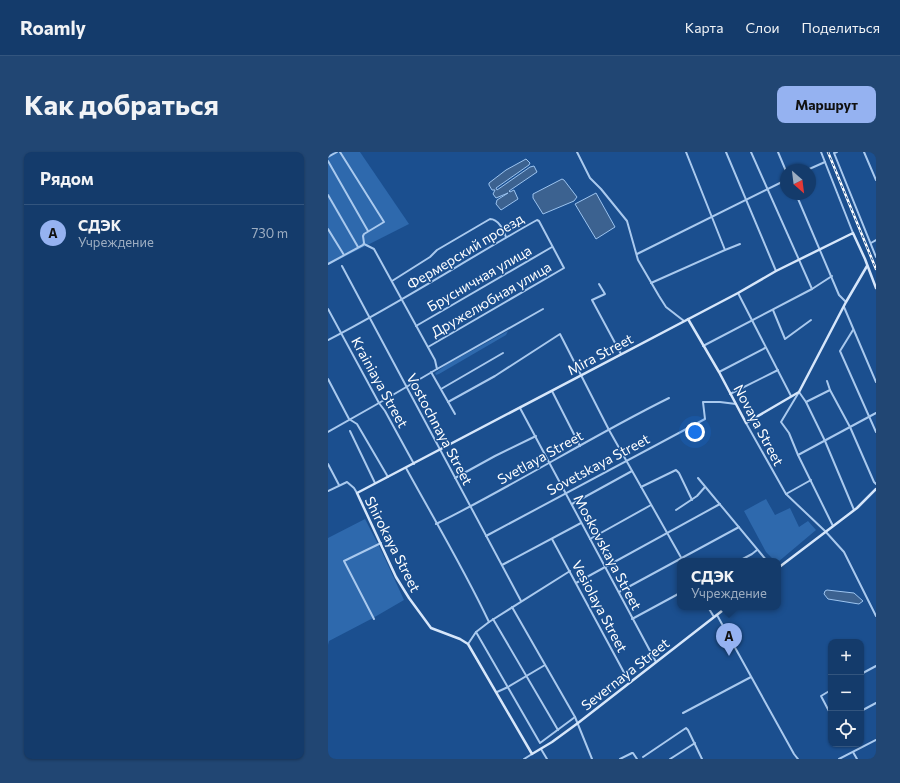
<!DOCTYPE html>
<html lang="ru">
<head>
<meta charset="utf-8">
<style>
  :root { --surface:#143b6b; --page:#214673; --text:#f1f3f6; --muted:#9dadc1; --line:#33557e; --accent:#95b2f1 }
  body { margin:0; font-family:Commissioner,sans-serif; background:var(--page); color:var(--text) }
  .controls { position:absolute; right:12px; bottom:12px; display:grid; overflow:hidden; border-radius:8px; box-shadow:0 1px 3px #0004 }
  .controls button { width:36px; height:36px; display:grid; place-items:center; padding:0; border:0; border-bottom:1px solid var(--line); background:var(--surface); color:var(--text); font:20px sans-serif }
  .compass { position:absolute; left:452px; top:12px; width:36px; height:36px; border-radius:50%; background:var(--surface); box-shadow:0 1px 3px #0004; rotate:152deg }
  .you { position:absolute; left:367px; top:280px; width:14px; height:14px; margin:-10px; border:3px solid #fff; border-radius:50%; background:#1a73e8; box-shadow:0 0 0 6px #1a73e833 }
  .badge { display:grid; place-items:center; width:26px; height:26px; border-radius:50%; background:var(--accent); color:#111; font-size:13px; font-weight:700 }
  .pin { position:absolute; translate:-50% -33px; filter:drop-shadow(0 1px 2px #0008) }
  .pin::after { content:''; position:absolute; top:21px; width:14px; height:12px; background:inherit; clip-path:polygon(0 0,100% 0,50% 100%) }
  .popup { position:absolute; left:349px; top:406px; width:104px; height:52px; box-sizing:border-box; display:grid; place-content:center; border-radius:8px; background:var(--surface); filter:drop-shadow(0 1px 3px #0005); font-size:13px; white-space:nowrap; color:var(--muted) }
  .popup b { font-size:15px; color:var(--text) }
  .popup::after { content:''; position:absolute; left:50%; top:100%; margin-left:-8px; border:8px solid transparent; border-top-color:var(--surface) }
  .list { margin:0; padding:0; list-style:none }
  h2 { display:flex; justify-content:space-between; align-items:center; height:52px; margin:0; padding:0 16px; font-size:17px }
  h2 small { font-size:13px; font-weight:400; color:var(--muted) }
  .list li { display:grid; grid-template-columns:26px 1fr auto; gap:12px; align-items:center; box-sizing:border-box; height:56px; padding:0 16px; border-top:1px solid var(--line) }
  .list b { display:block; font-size:15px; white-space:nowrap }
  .list p { margin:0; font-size:13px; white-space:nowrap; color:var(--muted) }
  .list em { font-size:13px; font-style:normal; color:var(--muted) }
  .icon { flex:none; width:22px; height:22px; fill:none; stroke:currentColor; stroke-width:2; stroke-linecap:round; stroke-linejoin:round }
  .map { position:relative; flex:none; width:548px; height:607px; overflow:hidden; border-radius:8px }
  header { display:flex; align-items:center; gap:24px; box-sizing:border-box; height:56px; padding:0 20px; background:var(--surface); border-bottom:1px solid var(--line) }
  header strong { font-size:19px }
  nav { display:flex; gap:22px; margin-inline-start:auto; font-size:14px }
  .intro { display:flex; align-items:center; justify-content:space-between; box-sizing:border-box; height:96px; padding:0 24px }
  h1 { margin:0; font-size:28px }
  .button { padding:10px 18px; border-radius:8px; background:var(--accent); color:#111; font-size:14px; font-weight:700 }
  main { display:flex; gap:24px; padding:0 24px }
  aside { flex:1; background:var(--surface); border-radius:8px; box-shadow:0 1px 3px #0004 }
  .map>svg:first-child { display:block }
</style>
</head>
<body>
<header>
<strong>Roamly</strong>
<nav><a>Карта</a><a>Слои</a><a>Поделиться</a></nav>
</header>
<div class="intro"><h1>Как добраться</h1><a class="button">Маршрут</a></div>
<main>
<aside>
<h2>Рядом<small></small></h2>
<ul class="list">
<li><span class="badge">A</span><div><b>СДЭК</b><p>Учреждение</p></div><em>730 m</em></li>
</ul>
</aside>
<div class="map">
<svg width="548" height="607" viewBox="0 0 548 607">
  <rect width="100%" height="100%" fill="#1b4f8f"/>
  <g fill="#2e69ad">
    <path d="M0,0H32L81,72L0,113Z"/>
    <path d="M180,179L178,183L111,222L108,223L107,221L118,213Z"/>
    <path d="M438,347L447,363L462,356L471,375L480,369L488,378L450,410V409H447L438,400L416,359Z"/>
    <path d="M37,367L53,398L76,448L45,466L1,489L0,493V386Z"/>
  </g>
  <g fill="#3c6290" stroke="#9cc4f0">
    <path d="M198,7L202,11L201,13L168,36L169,38L202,15L206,14L209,20L181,39L182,40L186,38L190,47L173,58L168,52L169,48L180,41L168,46L165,42L167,38H164L161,33V31L178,18Z"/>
    <path d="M234,27L236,28L249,45L246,49L215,62L205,46V42Z"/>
    <path d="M268,41L287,75L268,87L247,52Z"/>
    <path d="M499,438L526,441L535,449L531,452L500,447L496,442L497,439Z"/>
  </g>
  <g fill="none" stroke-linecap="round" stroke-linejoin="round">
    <g stroke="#a9c9ee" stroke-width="2">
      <path d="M249,0L262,26L273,37L299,69L310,108L331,144L338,155L356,169"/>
      <path d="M398,0L448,119"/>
      <path d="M423,0L484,137"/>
      <path d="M450,0L458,19"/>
      <path d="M493,0L525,81"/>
      <path d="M509,0L506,1L548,105"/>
      <path d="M536,0L548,28"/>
      <path d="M0,5L9,0"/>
      <path d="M0,9L40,79"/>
      <path d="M479,18L497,10"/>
      <path d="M468,42L511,143L518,150"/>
      <path d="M0,43L30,95"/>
      <path d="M0,77L16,103"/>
      <path d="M543,91L548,88"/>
      <path d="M397,98L412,92"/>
      <path d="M309,102L458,28"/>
      <path d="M0,112L35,93L36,91L35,84L36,82L56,70L12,0"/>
      <path d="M14,114L193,449"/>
      <path d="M64,129L102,105L109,98L162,67C170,67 176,78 178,85"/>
      <path d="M323,131L397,98L358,0"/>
      <path d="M271,132L277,142L264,148L293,202"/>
      <path d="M410,141L463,244"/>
      <path d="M516,155L548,230"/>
      <path d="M0,157L51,251L57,259L86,312"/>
      <path d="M445,158L457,187L483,168"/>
      <path d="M88,174L224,95"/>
      <path d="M525,178L512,199L548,280"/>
      <path d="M0,188C72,151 139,107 209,68L211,69L236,116L100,195"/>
      <path d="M375,194L484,137L504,124"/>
      <path d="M109,217L215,157"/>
      <path d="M103,220L127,262"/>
      <path d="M391,220L437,196"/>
      <path d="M0,227L21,267L29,272L60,325"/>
      <path d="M499,229L502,238"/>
      <path d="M113,237L175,201"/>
      <path d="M224,239L252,294"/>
      <path d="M402,242L450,218"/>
      <path d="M120,250L167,224L232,182L281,278L355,409"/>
      <path d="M478,250L502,238L522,275L546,330L548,332"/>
      <path d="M192,256L328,510"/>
      <path d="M418,271L458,342L497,379L516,400L548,464"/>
      <path d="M22,279L47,331"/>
      <path d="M0,280L51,251L109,217L107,208L46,97L36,92"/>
      <path d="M470,303L548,261"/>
      <path d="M0,312L11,333"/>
      <path d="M78,316C106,367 136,417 161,470"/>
      <path d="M127,326L167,304L208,284"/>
      <path d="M370,326L439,409"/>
      <path d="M313,335L348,318L351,321L364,348"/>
      <path d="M0,339L19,330L26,336L29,341"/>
      <path d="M458,342L483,328"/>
      <path d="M244,352L304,319"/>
      <path d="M348,358L369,344L377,335"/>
      <path d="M108,372C187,333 262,285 341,246"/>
      <path d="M505,374L470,303L461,281L453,270L471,240L478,250L497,289L526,358"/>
      <path d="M158,384L377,267L375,250H392L408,252"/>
      <path d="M224,387L299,526L303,530"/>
      <path d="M262,387L323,353"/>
      <path d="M411,409L424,402L429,398"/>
      <path d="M174,413L253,371"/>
      <path d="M248,431L392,352"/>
      <path d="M291,440L411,375"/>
      <path d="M184,455L247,565L264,607"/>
      <path d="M380,455L386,465"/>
      <path d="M389,463L446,566L466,602L470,607"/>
      <path d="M46,467L16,409L53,391"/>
      <path d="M165,467L230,578"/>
      <path d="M304,467L352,441"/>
      <path d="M148,480L212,591L247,565"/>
      <path d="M140,492L148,480L161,470L242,419"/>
      <path d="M533,522L548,514"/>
      <path d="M503,538L493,544L503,563"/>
      <path d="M169,540L180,535L217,513"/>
      <path d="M533,559L548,551"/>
      <path d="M355,561L423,525"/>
      <path d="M213,597L219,607"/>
      <path d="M525,600L529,607"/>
      <path d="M315,605L358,576L360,578L374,607"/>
      <path d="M196,607L204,602"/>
      <path d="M292,607L304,601H305L309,607"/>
      <path d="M342,607L367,591"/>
      <path d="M511,607L548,588"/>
    </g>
    <g stroke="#d6e6fa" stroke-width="2.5">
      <path d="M360,167L391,220L418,271L471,240L518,150L539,114"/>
      <path d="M450,416L529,356L548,337"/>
      <path d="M399,455L250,571L224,590L204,602L140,492L132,487L103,476L81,446L68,425L29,341L410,141L448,119L525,81L537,107L548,136"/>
    </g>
    <defs>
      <path id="rail" d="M500,0L548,117"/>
    </defs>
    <use href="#rail" stroke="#fff" stroke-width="2.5"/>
    <use href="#rail" stroke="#1b4f8f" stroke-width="1" stroke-dasharray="3" stroke-linecap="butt"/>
  </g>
  <g text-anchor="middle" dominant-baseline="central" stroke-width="3" stroke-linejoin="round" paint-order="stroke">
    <g font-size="14" fill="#fff" stroke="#1b4f8f">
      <text transform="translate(137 99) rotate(-31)">Фермерский проезд</text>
      <text transform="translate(151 126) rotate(-30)">Брусничная улица</text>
      <text transform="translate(163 147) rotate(-30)">Дружелюбная улица</text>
      <text transform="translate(272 202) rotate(-28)">Mira Street</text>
      <text transform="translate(52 230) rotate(61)">Krainiaya Street</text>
      <text transform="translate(431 273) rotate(62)">Novaya Street</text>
      <text transform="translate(112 277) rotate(62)">Vostochnaya Street</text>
      <text transform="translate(212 305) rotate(-29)">Svetlaya Street</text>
      <text transform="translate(270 312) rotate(-28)">Sovetskaya Street</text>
      <text transform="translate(65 392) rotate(63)">Shirokaya Street</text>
      <text transform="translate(280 400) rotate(62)">Moskovskaya Street</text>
      <text transform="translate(272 454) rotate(62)">Vesiolaya Street</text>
      <text transform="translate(297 522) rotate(-38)">Severnaya Street</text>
    </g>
  </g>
</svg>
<div class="controls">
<button>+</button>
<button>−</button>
<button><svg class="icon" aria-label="locate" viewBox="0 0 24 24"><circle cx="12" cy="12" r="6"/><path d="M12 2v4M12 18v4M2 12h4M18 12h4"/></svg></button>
</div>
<svg class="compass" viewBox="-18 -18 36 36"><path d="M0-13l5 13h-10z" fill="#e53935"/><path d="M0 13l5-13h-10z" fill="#9dadc1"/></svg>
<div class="you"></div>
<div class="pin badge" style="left:401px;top:504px">A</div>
<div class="popup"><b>СДЭК</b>Учреждение</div>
</div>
</main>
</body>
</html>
